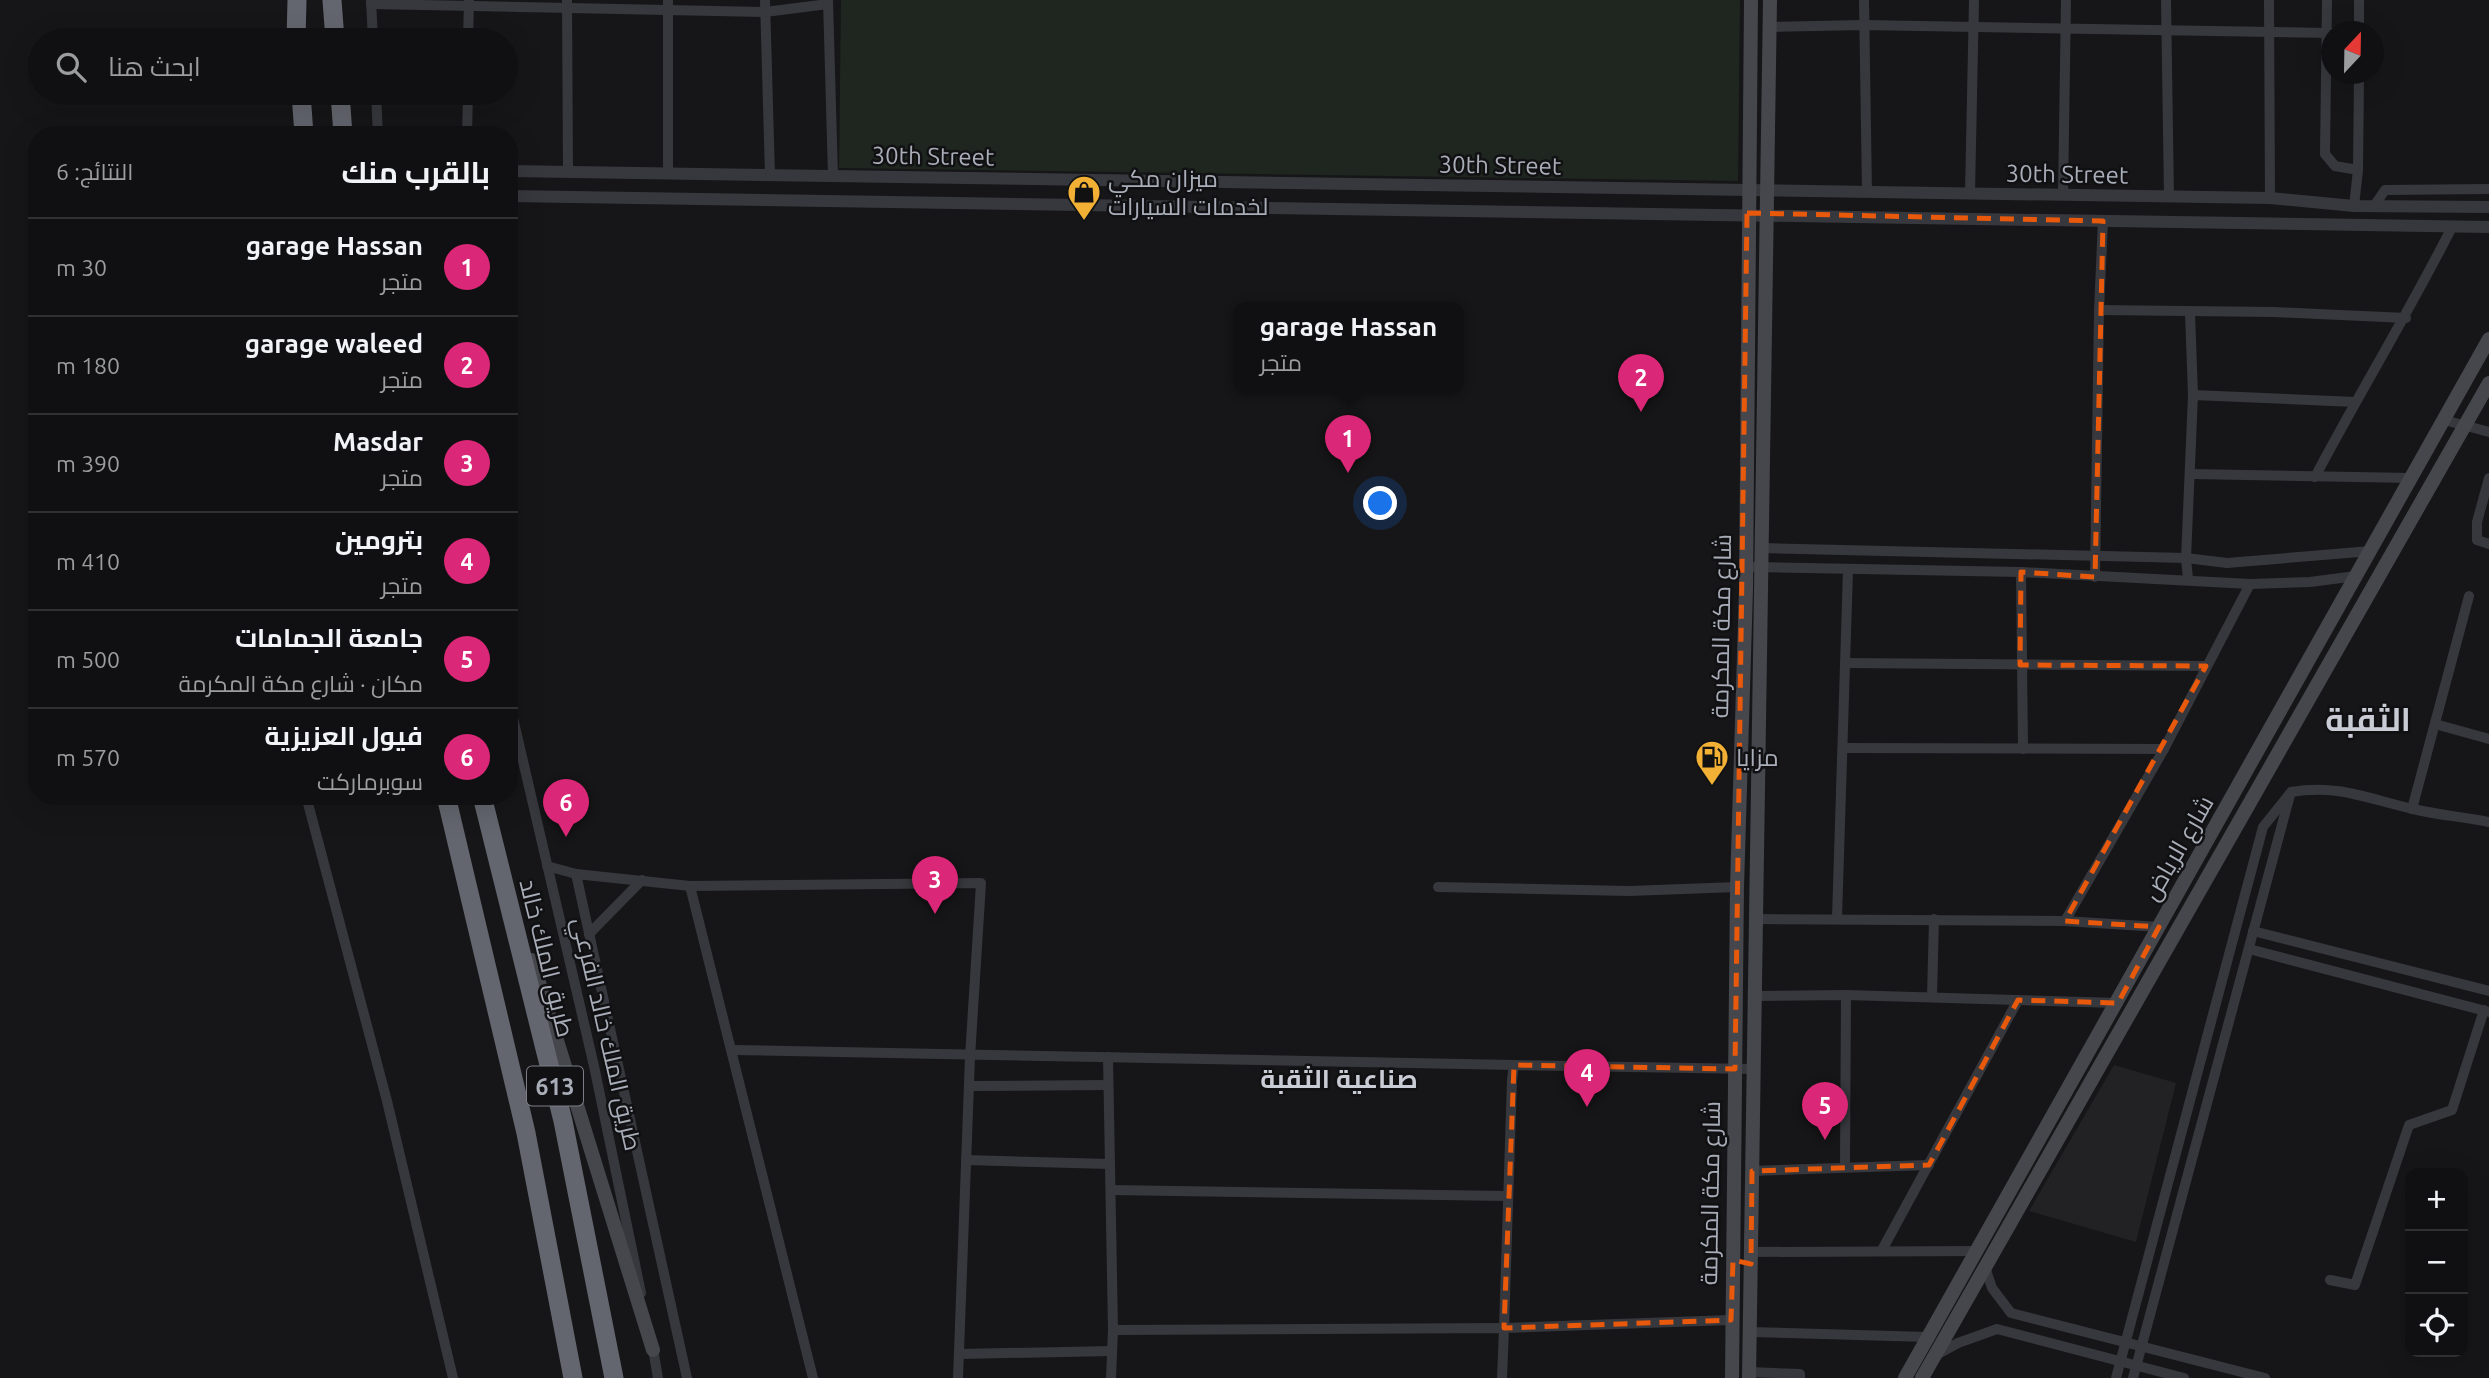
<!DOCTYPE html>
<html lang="ar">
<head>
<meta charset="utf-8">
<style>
  :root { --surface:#101012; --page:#19191b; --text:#f1f3f6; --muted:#9c9d9f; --line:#303032; --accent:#db2777 }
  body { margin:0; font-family:Ubuntu,Cairo,sans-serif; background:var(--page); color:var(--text); direction:rtl }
  .controls { position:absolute; right:21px; bottom:21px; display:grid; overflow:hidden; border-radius:14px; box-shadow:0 7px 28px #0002 }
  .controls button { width:63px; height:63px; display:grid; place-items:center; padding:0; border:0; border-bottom:2px solid var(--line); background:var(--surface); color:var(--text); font:35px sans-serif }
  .compass { position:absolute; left:2321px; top:21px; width:63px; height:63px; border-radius:50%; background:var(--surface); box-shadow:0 7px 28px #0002; rotate:22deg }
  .you { position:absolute; left:1381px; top:504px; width:24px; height:24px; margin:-18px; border:5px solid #fff; border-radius:50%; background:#1a73e8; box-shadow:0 0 0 10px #1a73e833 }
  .badge { display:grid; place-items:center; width:46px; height:46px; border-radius:50%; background:var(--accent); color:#fff; font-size:23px; font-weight:700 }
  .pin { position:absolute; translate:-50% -58px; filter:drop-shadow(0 2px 4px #0008) }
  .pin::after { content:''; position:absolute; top:37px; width:24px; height:21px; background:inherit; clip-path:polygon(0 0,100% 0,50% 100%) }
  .popup { position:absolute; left:1233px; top:302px; width:231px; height:91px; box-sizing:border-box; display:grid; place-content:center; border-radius:14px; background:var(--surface); filter:drop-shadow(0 2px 5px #0005); font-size:23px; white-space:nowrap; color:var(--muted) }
  .popup b { font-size:26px; color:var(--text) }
  .popup::after { content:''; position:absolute; left:50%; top:100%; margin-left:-14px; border:14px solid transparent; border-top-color:var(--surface) }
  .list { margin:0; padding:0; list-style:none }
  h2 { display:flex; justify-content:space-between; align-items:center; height:91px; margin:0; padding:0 28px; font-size:30px }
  h2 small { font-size:23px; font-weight:400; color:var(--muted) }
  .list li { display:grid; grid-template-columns:46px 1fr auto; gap:21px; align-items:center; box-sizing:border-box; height:98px; padding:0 28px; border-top:2px solid var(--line) }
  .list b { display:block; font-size:26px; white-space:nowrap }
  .list p { margin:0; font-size:23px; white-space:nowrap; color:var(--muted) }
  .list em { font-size:23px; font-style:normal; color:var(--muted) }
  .icon { flex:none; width:38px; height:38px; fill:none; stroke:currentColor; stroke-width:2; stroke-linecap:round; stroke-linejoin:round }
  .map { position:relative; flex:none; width:2489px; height:1378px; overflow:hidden; direction:ltr }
  .search { position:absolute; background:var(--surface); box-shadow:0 7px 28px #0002; left:28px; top:28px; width:490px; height:77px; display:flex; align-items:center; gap:18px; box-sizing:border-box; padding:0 24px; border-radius:38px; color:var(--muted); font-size:26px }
  .panel { position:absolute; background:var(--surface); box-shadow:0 7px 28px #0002; left:28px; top:126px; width:490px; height:679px; border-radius:28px; direction:rtl }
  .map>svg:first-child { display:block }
</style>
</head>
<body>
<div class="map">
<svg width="2489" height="1378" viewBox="0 0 2489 1378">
  <rect width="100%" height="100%" fill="#161618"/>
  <path fill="#222225" d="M2114,1065L2176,1083L2136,1242L2029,1211Z"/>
  <path fill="#1e261f" d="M841,0H1740L1738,181L839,168Z"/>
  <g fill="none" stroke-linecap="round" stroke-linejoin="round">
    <g stroke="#37383d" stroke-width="10">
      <path d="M371,0L373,40"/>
      <path d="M567,0L568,172"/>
      <path d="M668,0V173"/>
      <path d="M765,0L770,175"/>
      <path d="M828,0L833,176"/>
      <path d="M1864,0L1867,192"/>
      <path d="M2166,0L2169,197"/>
      <path d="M2269,0L2270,198"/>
      <path d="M2327,0L2325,154L2335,166L2358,170"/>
      <path d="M371,4L765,12L828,4"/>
      <path d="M1770,27L1863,25L2332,33"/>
      <path d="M2359,32V0"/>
      <path d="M468,40L469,1"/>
      <path d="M376,93L378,135"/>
      <path d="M467,135L468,93"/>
      <path d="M1970,193L1974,0"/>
      <path d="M2063,195L2066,0"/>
      <path d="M2354,206L2358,170L2359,74"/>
      <path d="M2374,206L2385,190L2489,189"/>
      <path d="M2099,310L2274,312L2406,318"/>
      <path d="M2193,395L2355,402"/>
      <path d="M2444,420L2489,432"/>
      <path d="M2191,474L2412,478"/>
      <path d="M2315,477C2360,392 2409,312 2452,227"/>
      <path d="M2489,478L2477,522V540L2489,544"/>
      <path d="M1762,548L2186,558L2227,563L2371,551"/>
      <path d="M1755,567L2021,572L2250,584L2310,582L2356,576"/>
      <path d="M2021,572L2023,749"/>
      <path d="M2095,577L2099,310L2103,221"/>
      <path d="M2188,579L2186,558L2193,395L2190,313"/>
      <path d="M1845,663L2206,666"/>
      <path d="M509,701L594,1066L641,1293"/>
      <path d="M2435,724L2489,739"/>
      <path d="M1844,748L2164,749"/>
      <path d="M306,796L387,1101L453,1378"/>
      <path d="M2412,809L2469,596"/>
      <path d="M547,866L576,874"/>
      <path d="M690,886L813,1378"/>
      <path d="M1438,887L1629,891L1737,887"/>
      <path d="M1837,918L1848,570"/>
      <path d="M1754,919L2065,921L2159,927"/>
      <path d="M2065,921L2164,749L2250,584"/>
      <path d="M2253,931L2489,991"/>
      <path d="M589,934L642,880"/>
      <path d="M2249,949L2489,1012"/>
      <path d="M1755,996L1846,995L2118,1003"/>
      <path d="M1932,997L1934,919"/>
      <path d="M733,1050L1514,1065"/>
      <path d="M1108,1057L1113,1330L1111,1378"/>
      <path d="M969,1086L1108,1085"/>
      <path d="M966,1160L1110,1164"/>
      <path d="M1845,1166L1846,995"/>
      <path d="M1752,1171L1929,1165"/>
      <path d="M1111,1190L1508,1196"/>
      <path d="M1882,1250L2018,1000"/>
      <path d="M1751,1252L1978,1251"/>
      <path d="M1986,1270L1992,1288L2011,1313L2265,1378"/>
      <path d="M2330,1280L2355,1285L2409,1125L2452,1110L2484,1010"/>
      <path d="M1731,1320L1504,1328L1512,1080L1514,1065L1754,1069"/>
      <path d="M1113,1330L1504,1328L1502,1378"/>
      <path d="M1749,1332L1928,1337"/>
      <path d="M652,1343L658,1378"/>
      <path d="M960,1354L1112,1351"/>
      <path d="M1934,1356L1958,1343L1997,1329L2184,1378"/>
      <path d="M1749,1372L1800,1374V1378"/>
      <path d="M687,1378L576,874L690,886L981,883L970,1057L958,1378"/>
      <path d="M2116,1378L2263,827L2291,792C2339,784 2368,799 2413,809C2438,815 2464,817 2489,822"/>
      <path d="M2133,1378L2290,795"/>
    </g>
    <g stroke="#37383d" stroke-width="12">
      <path d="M509,171L2270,198L2354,206L2489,207"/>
      <path d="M509,196L2489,227"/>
    </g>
    <g stroke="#45474d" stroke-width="14">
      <path d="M532,960L653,1350"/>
      <path d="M1732,1378L1737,887L1746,589L1751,0"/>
      <path d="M1749,1378L1770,0"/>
      <path d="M1905,1378L2489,339"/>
      <path d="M1922,1378L2489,383"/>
    </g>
    <g stroke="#63666e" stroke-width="19">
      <path d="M332,0L335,40"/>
      <path d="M296,40L297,0"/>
      <path d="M301,93L304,135"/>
      <path d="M340,93L343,135"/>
      <path d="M446,796L526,1133L573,1378"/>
      <path d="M482,796L563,1121L614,1378"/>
    </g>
  </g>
  <path fill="none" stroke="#e8590c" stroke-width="5" stroke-dasharray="14 9" stroke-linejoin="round" d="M1747,213L2103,221L2095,577L2021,572L2020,665L2206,666L2065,921L2159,927L2118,1003L2018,1000L1929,1165L1752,1171L1751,1264L1733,1260L1731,1320L1504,1328L1514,1065L1735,1069Z"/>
  <defs>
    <symbol id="shop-pin" viewBox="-11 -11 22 30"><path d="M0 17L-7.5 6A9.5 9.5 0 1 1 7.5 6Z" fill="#f2b134" stroke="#111113"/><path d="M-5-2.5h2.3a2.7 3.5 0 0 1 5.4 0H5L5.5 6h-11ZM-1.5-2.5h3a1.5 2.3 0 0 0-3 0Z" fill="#111"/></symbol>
    <symbol id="fuel-pin" viewBox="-11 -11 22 30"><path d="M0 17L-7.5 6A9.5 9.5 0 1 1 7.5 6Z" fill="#f2b134" stroke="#111113"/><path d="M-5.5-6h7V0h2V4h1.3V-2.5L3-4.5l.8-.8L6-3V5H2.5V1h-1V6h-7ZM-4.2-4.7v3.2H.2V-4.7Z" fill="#111"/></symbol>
  </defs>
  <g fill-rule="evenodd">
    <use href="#shop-pin" x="1065" y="173" width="38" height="52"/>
    <use href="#fuel-pin" x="1693" y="738" width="38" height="52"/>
  </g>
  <g text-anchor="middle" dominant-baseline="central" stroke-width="5" stroke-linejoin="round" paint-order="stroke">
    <rect fill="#111113" stroke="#7b7e86" stroke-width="2" x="527" y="1066.5" width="56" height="39" rx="5"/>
    <g font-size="23" font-weight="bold" fill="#a8adb8">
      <text x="555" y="1086">613</text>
    </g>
    <g font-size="24" fill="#a8adb8" stroke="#111113">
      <text transform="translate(933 156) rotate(1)">30th Street</text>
      <text transform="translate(1500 165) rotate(1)">30th Street</text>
      <text transform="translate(2067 174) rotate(1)">30th Street</text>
      <text transform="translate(1721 626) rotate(-89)">شارع مكة المكرمة</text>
      <text transform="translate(2178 848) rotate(-60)">شارع الرياض</text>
      <text transform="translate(547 958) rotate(76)">طريق الملك خالد</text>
      <text transform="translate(607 1034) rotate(77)">طريق الملك خالد الفرعي</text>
      <text transform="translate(1710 1193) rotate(-89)">شارع مكة المكرمة</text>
    </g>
    <g font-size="24" fill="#a8adb8" stroke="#111113" text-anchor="start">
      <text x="1108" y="178">ميزان مكي<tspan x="1108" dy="28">لخدمات السيارات</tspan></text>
      <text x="1736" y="757">مزايا</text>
    </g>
    <g font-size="26" font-weight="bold" fill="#c9ccd4" stroke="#111113">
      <text x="1339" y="1078">صناعية الثقبة</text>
    </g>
    <g font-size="32" font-weight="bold" fill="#c9ccd4" stroke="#111113">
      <text x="2368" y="719">الثقبة</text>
    </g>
  </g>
</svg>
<div class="controls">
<button>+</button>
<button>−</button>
<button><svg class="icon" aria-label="locate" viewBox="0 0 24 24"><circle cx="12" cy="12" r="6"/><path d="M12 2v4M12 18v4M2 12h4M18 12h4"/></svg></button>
</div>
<svg class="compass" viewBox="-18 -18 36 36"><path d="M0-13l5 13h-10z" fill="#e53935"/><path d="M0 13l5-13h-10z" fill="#9c9d9f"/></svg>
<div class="you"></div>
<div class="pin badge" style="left:1348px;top:473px">1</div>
<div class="popup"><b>garage Hassan</b>متجر</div>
<div class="pin badge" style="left:1641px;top:412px">2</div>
<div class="pin badge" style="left:935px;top:914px">3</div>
<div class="pin badge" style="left:1587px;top:1107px">4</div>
<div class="pin badge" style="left:1825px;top:1140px">5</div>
<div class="pin badge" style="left:566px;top:837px">6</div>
<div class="search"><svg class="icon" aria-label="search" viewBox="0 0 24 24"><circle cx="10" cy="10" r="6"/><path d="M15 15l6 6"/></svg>ابحث هنا</div>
<section class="panel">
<h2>بالقرب منك<small>النتائج: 6</small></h2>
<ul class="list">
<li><span class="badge">1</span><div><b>garage Hassan</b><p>متجر</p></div><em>30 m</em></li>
<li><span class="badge">2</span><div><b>garage waleed</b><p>متجر</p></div><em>180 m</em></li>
<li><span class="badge">3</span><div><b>Masdar</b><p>متجر</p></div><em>390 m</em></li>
<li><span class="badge">4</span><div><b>بترومين</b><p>متجر</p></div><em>410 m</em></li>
<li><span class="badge">5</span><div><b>جامعة الجمامات</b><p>مكان · شارع مكة المكرمة</p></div><em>500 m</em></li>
<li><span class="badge">6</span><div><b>فيول العزيزية</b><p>سوبرماركت</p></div><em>570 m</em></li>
</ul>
</section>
</div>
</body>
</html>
